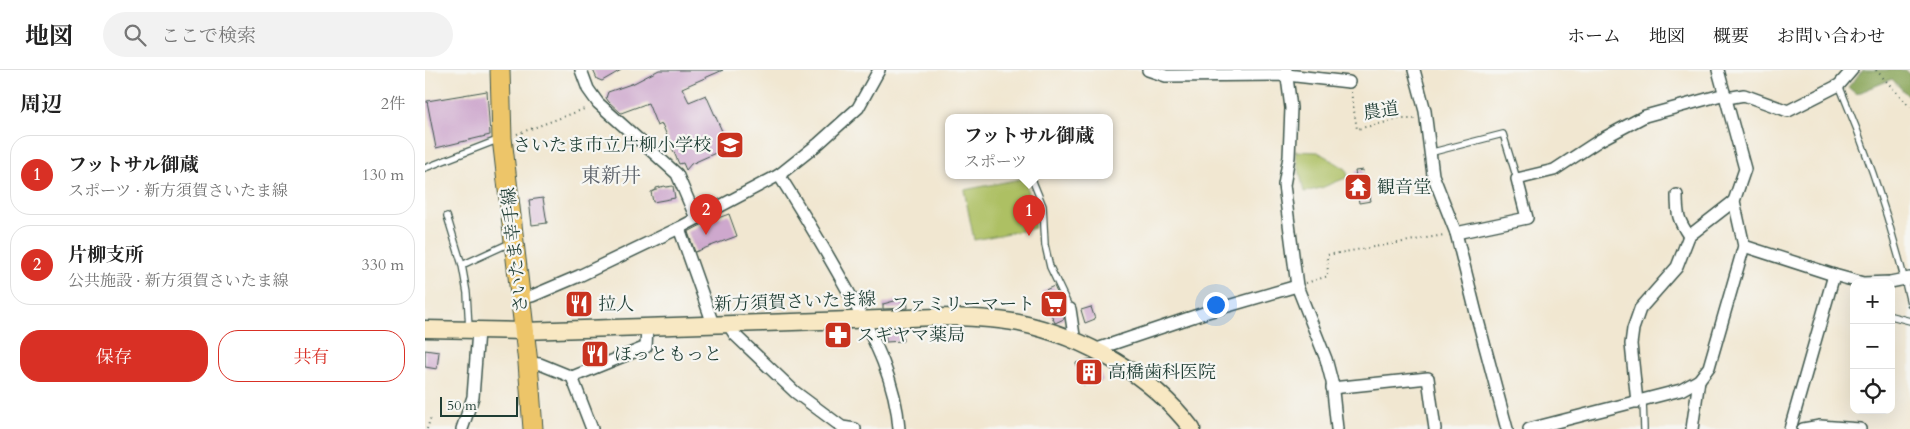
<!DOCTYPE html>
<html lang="ja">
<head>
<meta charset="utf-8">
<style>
  :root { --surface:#fff; --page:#f2f2f2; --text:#222; --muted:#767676; --line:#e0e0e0; --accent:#d93025 }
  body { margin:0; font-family:Cardo,"Noto Serif JP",serif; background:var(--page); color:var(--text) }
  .controls { position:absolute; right:15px; bottom:15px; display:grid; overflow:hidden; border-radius:10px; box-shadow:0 5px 20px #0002 }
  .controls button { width:45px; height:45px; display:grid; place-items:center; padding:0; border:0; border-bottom:1px solid var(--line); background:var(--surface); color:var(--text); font:25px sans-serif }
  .scale { position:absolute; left:15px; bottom:12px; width:78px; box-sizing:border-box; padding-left:5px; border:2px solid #1f3d34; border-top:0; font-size:14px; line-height:18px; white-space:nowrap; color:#1f3d34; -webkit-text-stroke:4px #f6f6f2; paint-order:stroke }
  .you { position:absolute; left:790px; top:234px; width:18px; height:18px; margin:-12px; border:4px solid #fff; border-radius:50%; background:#1a73e8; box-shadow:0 0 0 8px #1a73e833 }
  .badge { display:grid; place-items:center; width:32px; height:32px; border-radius:50%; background:var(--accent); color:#fff; font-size:16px; font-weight:700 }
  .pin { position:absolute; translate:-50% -41px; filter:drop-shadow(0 1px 2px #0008) }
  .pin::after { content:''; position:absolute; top:26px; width:18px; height:15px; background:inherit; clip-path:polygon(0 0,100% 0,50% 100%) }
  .popup { position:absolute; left:520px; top:44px; width:168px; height:65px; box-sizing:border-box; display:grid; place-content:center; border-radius:10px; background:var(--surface); filter:drop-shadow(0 1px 4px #0005); font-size:16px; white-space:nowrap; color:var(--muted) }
  .popup b { font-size:19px; color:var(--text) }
  .popup::after { content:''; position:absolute; left:50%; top:100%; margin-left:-10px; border:10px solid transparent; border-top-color:var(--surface) }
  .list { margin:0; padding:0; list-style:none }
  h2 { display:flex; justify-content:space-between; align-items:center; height:65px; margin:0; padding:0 20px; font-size:21px }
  h2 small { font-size:16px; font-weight:400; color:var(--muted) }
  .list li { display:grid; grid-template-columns:32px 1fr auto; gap:15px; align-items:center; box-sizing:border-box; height:80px; margin:0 10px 10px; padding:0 10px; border:1px solid var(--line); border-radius:20px }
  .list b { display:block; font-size:19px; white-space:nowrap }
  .list p { margin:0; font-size:16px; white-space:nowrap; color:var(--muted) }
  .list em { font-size:16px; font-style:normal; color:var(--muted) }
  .actions { display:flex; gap:10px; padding:15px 20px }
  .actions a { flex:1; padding:11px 0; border:1px solid var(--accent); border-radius:20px; text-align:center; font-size:18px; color:var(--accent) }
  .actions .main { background:var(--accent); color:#fff }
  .icon { flex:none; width:28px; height:28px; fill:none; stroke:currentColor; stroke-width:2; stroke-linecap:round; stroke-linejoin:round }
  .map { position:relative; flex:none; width:1485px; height:359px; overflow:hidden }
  header { display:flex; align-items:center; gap:30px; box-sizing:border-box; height:70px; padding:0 25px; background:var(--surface); border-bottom:1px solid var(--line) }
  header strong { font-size:24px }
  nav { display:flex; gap:28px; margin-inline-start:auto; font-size:18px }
  .search { width:350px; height:45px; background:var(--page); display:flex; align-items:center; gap:12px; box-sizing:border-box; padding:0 18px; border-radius:28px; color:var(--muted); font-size:19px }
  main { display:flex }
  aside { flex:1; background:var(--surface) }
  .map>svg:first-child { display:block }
</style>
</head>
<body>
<header>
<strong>地図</strong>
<div class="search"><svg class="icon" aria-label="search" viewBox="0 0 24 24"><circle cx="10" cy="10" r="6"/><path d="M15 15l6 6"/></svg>ここで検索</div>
<nav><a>ホーム</a><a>地図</a><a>概要</a><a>お問い合わせ</a></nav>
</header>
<main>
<aside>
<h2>周辺<small>2件</small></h2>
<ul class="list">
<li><span class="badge">1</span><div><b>フットサル御蔵</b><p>スポーツ · 新方須賀さいたま線</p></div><em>130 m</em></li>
<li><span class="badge">2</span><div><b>片柳支所</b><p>公共施設 · 新方須賀さいたま線</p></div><em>330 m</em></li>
</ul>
<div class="actions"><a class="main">保存</a><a>共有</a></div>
</aside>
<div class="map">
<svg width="1485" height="359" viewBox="0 0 1485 359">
  <rect width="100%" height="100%" fill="#f6f6f2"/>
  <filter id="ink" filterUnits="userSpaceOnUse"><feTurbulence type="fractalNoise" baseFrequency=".02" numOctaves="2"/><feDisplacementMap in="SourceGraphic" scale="10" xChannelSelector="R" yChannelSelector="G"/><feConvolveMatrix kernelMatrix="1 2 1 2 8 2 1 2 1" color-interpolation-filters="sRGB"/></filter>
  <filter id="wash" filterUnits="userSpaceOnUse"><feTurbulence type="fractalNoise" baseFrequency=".0096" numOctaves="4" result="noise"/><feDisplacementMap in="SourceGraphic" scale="20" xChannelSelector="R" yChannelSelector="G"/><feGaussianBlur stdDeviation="1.12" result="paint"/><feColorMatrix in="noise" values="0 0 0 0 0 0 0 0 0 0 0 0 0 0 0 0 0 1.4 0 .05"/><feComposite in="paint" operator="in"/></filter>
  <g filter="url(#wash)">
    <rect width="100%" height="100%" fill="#f1e7d1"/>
    <g fill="#adc064" stroke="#667e4c">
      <path d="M870,81L893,82L921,99L923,107L896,118L879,122Z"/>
      <path d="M600,108L610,158L549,170L539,120Z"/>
    </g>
    <path fill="#8aa65a" stroke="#547247" d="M1438,0H1481L1485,4V28L1467,9L1431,24L1423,17Z"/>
    <g id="blocks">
      <g fill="#cea8cd">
        <path d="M168,0H196L177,11L172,9Z"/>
        <path d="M234,0H298L257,18L264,32L281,25L304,77L266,94L261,100L258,93L254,94L237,54L232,56L223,33L196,43L184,32L181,28L183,22L209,13Z"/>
        <path d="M62,21L65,65L11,78L2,31Z"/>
        <path d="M938,100L941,120L944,121L946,131L934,133L933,126L927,127L925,113L932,112L930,101Z"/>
        <path d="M240,116L241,117L248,116L250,128L228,132L226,122L231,120V118Z"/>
        <path d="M118,128L122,153L107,155L104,130Z"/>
        <path d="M304,144L312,166L270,182L263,162L282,152Z"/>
        <path d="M629,216L638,236L639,249L630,253L616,222Z"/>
        <path d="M159,221L164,240L150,244L145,225Z"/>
        <path d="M473,230H482L483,238L458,239V234Z"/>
        <path d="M666,237L670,249L660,253L656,240Z"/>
        <path d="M477,258L478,271L461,272L460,259Z"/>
        <path d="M414,260L421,273L412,279L408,271L411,270L408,261Z"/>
        <path d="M178,274V286L163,291L162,275Z"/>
        <path d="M0,280L14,282L12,299L0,297Z"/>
        <path d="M665,289L672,293L678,311L658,315L651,293Z"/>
      </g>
    </g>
  </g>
  <g filter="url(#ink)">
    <use href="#blocks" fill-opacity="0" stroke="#3e564c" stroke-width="1"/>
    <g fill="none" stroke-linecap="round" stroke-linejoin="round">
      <defs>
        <g id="service">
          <path d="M1414,15C1444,86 1468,158 1485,233"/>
          <path d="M1004,83L1078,64L1092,109"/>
          <path d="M0,98L75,69"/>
          <path d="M607,109L618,136L620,175L625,197L645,239"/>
          <path d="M22,146L37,195L42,223L44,259"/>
          <path d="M37,195L85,173"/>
          <path d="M1466,246L1485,251"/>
          <path d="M1218,330L1219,359"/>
        </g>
        <g id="minor">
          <path d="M156,0L163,19L173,33L252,104L271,148"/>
          <path d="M723,0L741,6L862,5L924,12"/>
          <path d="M861,0L866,38L864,87L859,115L872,216L901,289L907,312L912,359"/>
          <path d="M989,0L1000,41L1008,105L1031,163L1051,243L1082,359"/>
          <path d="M1302,28L1319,25L1363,41L1414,15L1427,0"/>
          <path d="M354,105C380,146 405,188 428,230C450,271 471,312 474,359"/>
          <path d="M1252,125C1252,144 1253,150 1264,166"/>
          <path d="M254,158L288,254"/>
          <path d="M1031,163L1102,148L1092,109L1129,100L1175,70L1220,46L1300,24"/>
          <path d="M1319,176L1409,205L1438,213L1465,212L1485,208"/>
          <path d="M96,227L107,226L154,206L254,158L354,105L393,74L433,38L454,0"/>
          <path d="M645,239L650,272"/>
          <path d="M303,254L310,265L370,322L417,357L430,359"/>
          <path d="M669,280L779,243L872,216"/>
          <path d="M103,293L115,294L147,307L167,359"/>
          <path d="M147,307L221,277L222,257"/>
          <path d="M907,318L1003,308L1010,359"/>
          <path d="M1212,332L1206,274L1208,259L1215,239L1252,197L1264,166L1309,131"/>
          <path d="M37,359L48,327L53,261"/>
          <path d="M1104,359L1256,320L1274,310L1284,297L1319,176L1309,131L1320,99L1293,0"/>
          <path d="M1267,359L1274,310"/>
          <path d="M1365,359L1409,205"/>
          <path d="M1378,359L1395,356L1435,359"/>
        </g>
        <path id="secondary" d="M0,259L99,261L513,247C540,247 567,248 594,253C660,267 726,305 767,359"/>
        <path id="primary" d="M75,0L77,68L103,293L108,359"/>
      </defs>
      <use href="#service" stroke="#3e564c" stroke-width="8"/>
      <use href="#minor" stroke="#3e564c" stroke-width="14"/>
      <use href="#secondary" stroke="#3e564c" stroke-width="19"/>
      <use href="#primary" stroke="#3e564c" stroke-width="21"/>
      <g stroke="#3e564c" stroke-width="2" stroke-dasharray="1 4" stroke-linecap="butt">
        <path d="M1451,0L1485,37"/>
        <path d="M926,22L932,59L975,49H991"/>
        <path d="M92,64L162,38"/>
        <path d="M881,213L903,206L902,185L1019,165"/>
        <path d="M2,359L6,347"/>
      </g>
      <use href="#service" stroke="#fff" stroke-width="5.5"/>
      <use href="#minor" stroke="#fff" stroke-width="11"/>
      <use href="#secondary" stroke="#f8e8c3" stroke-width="16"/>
      <use href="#primary" stroke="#edc569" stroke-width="19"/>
    </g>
  </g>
  <defs>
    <symbol id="school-square" viewBox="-11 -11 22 22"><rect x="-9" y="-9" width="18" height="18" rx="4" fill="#c8321e" stroke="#f6f6f2"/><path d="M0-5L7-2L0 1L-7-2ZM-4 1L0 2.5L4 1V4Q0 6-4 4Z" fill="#fff"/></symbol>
    <symbol id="temple-square" viewBox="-11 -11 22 22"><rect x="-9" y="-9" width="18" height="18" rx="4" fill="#c8321e" stroke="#f6f6f2"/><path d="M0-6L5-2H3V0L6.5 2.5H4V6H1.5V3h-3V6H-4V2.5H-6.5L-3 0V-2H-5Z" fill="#fff"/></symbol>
    <symbol id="restaurant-square" viewBox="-11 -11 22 22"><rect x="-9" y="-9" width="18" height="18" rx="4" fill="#c8321e" stroke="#f6f6f2"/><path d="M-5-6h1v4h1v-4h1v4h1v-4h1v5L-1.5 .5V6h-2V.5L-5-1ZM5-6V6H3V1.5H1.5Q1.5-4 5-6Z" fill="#fff"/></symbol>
    <symbol id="supermarket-square" viewBox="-11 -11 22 22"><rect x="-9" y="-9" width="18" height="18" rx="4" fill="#c8321e" stroke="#f6f6f2"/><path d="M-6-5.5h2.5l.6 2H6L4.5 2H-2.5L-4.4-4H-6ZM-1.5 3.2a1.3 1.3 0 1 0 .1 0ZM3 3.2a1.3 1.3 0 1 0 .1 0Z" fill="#fff"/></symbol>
    <symbol id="pharmacy-square" viewBox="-11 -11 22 22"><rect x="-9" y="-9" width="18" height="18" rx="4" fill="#c8321e" stroke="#f6f6f2"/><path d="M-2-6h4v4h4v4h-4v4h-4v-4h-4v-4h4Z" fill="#fff"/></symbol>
    <symbol id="building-square" viewBox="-11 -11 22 22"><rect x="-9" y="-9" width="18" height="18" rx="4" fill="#c8321e" stroke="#f6f6f2"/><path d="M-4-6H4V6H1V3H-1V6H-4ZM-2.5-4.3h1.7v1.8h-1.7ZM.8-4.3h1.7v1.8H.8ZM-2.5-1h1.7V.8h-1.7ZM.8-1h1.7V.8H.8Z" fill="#fff"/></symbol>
  </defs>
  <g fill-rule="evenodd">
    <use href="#school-square" x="289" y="59" width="32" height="32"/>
    <use href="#temple-square" x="917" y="101" width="32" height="32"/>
    <use href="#restaurant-square" x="138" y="218" width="32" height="32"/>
    <use href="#supermarket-square" x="613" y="218" width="32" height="32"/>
    <use href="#pharmacy-square" x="397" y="249" width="32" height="32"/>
    <use href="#restaurant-square" x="154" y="268" width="32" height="32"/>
    <use href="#building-square" x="648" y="286" width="32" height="32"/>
  </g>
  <g text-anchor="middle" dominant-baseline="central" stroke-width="4.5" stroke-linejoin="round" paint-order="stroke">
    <g font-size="18" fill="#1f3d34" stroke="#f6f6f2">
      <text transform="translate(956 41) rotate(-9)">農道</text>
      <text transform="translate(90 180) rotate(-96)">さいたま幸手線</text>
      <text transform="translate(370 232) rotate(-2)">新方須賀さいたま線</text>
    </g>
    <g font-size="18" fill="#1f3d34" stroke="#f6f6f2" text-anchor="start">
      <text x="286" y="75" text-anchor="end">さいたま市立片柳小学校</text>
      <text x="952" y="117">観音堂</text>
      <text x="173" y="234">拉人</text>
      <text x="610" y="234" text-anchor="end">ファミリーマート</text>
      <text x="432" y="265">スギヤマ薬局</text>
      <text x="189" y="284">ほっともっと</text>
      <text x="683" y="302">高橋歯科医院</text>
    </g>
    <g font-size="20" fill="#5c626a" stroke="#f6f6f2">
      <text x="186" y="105">東新井</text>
    </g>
  </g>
</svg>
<div class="controls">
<button>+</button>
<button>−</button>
<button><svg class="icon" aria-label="locate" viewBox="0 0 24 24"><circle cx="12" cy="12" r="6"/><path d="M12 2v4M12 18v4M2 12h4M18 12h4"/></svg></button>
</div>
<div class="scale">50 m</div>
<div class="you"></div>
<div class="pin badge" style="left:604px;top:166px">1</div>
<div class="popup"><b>フットサル御蔵</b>スポーツ</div>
<div class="pin badge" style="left:281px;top:165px">2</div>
</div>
</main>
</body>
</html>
